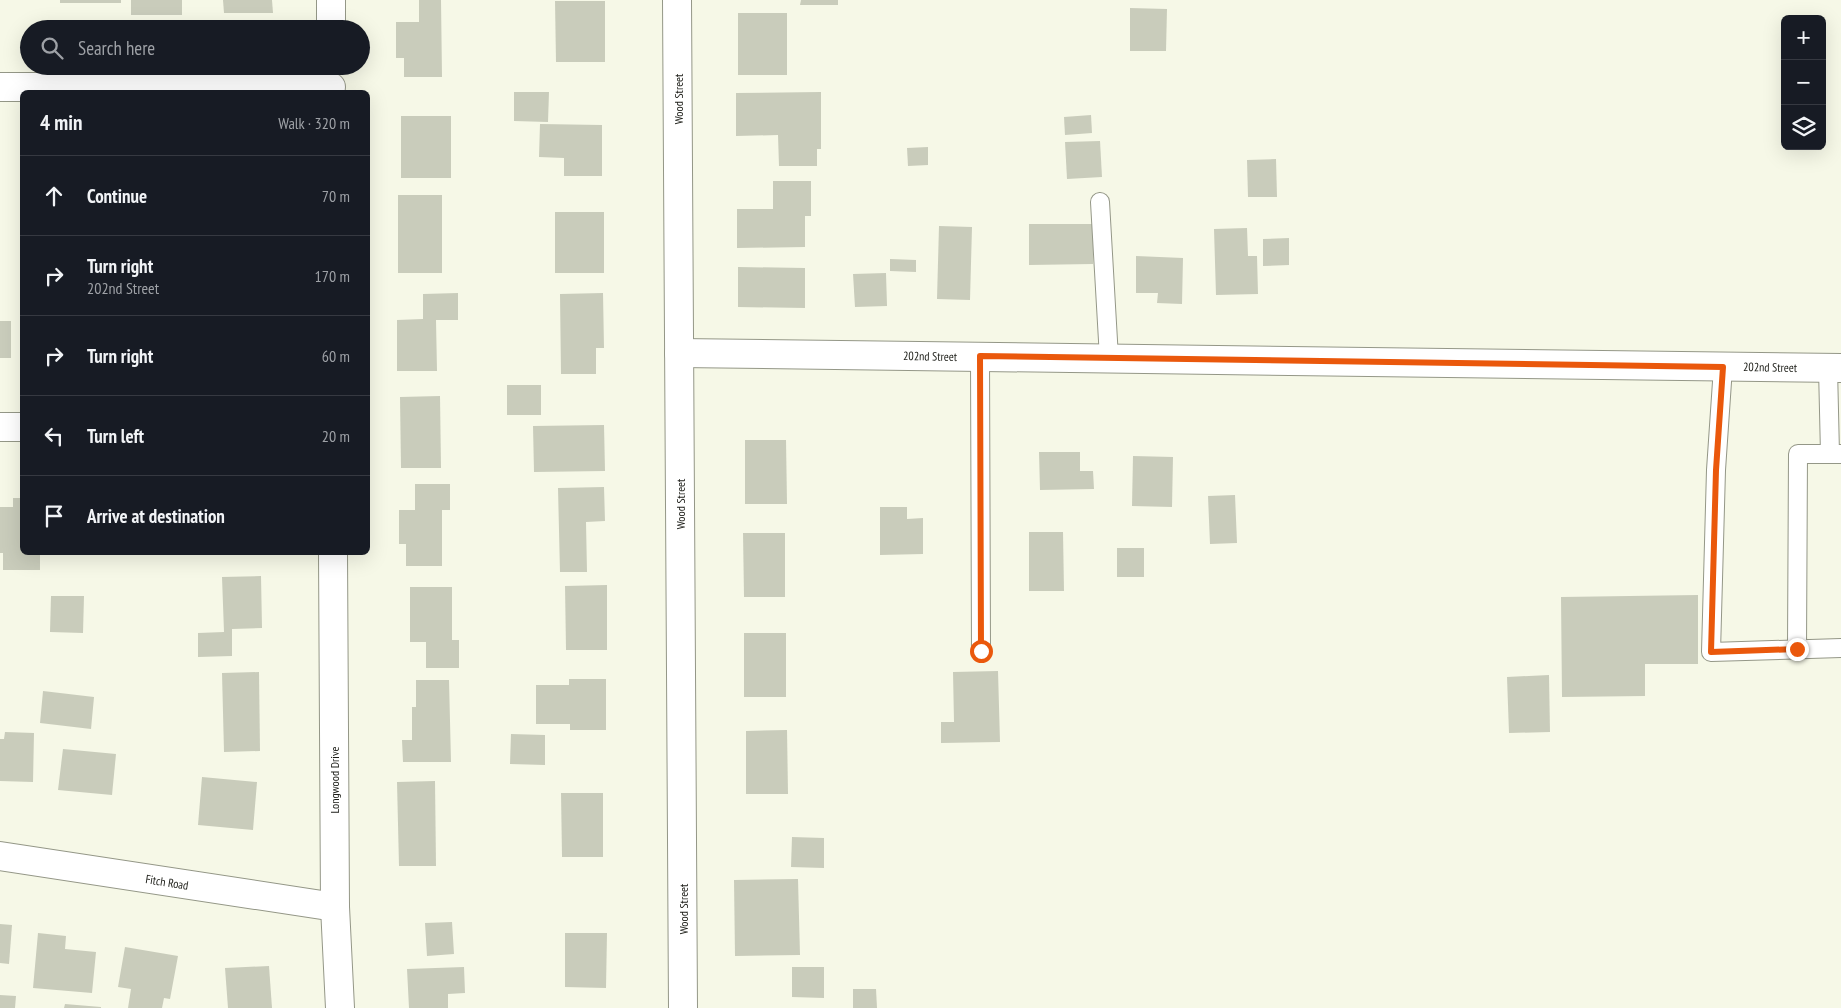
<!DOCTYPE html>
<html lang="en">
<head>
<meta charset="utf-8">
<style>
  :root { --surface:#171b24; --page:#20242c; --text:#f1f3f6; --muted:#9ea1a6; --line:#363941 }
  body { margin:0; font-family:"PT Sans Narrow",sans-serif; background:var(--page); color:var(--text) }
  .controls { position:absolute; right:15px; top:15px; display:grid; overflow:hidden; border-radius:8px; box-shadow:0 5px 20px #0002 }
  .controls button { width:45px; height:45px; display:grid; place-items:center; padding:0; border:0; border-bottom:1px solid var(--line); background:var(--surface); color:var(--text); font:25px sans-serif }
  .stop { position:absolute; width:15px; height:15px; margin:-11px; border:4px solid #ea580c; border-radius:50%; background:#fff }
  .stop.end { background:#ea580c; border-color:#fff; box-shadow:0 1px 5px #0008 }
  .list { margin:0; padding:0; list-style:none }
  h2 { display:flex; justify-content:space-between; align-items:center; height:65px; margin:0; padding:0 20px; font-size:21px }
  h2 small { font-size:16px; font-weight:400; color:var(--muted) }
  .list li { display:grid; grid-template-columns:32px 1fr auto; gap:15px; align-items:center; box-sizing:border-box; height:80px; padding:0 20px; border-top:1px solid var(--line) }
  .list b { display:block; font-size:19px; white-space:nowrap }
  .list p { margin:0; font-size:16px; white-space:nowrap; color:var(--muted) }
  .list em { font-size:16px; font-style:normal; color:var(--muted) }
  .icon { flex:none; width:28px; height:28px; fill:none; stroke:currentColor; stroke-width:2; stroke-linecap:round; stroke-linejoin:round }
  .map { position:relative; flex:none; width:1841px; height:1008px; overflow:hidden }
  .search { position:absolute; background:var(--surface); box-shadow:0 5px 20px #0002; left:20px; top:20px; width:350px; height:55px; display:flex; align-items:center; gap:12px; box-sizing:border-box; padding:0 18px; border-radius:28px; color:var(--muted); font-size:19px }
  .panel { position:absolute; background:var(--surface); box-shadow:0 5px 20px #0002; left:20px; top:90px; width:350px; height:465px; border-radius:8px }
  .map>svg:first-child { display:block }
</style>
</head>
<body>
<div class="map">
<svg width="1841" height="1008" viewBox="0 0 1841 1008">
  <rect width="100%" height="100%" fill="#f6f8e7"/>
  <g fill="#c9ccbb">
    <rect x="60" y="0" width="61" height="3"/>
    <rect x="131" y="0" width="51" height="15"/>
    <path d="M223,0H272L273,13H224Z"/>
    <path d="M419,0H441L442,77H404V58H396V22H419Z"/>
    <path d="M801,0H838V5H800Z"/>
    <path d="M555,1H605V62H556Z"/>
    <path d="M1130,8L1167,9L1166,51H1130Z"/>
    <rect x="738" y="13" width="49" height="62"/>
    <path d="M514,92H549L548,122L514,121Z"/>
    <path d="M821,92V149H817V166H779L778,135L736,136V93Z"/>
    <path d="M1091,115L1092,133L1065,135L1064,117Z"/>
    <rect x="401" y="116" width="50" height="62"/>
    <path d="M540,124L602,125V176H564V158L539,157Z"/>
    <path d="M1100,141L1102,177L1067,179L1065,142Z"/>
    <path d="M928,147V165L908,166L907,148Z"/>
    <path d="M1276,159L1277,197H1248L1247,160Z"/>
    <path d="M773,181H811V216H805V247L737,248V209H773Z"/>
    <rect x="398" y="195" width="44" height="78"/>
    <rect x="555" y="212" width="49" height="61"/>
    <path d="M1029,224H1093V264L1029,265Z"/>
    <path d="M939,226L972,227L970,300L937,299Z"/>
    <path d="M1247,228L1248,256H1257L1258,294L1216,295L1214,229Z"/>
    <path d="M1289,238V265L1263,266V239Z"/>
    <path d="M1136,256L1183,258L1182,304L1157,303L1158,293H1136Z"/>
    <path d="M890,259L916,260V272L890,271Z"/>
    <path d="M738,267L805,268V308L738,307Z"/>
    <path d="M886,273L887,306L855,307L853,274Z"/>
    <path d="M458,293V320H436L437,371H397V320L423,319V294Z"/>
    <path d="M603,293L604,348H596V374H561L560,294Z"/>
    <rect x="0" y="321" width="11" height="37"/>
    <rect x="507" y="385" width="34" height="30"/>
    <path d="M440,396L441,468H401L400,397Z"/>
    <path d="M604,425L605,471L534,472L533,426Z"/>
    <path d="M745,440H786L787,504H745Z"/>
    <path d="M1039,452H1080V471H1093L1094,489L1040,490Z"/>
    <path d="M1133,456L1173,457L1172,507L1132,506Z"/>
    <path d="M415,484H450V510H442V566H406V544H399V510H415Z"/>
    <path d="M604,487L605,521L586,522L587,572H560L558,488Z"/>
    <path d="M1235,495L1237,543L1210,544L1208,496Z"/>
    <path d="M13,498H22V552H40V570H3V553H0V507H13Z"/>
    <path d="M880,507H907V519L923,518V554L880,555Z"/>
    <path d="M1029,532H1063L1064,591H1029Z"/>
    <path d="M743,533H785V597H744Z"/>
    <rect x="1117" y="548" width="27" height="29"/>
    <path d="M261,576L262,628L232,629V656L198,657V633L224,632L222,577Z"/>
    <path d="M607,585V650H566L565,586Z"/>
    <path d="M410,587H452V640H459V668H426V642H410Z"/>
    <path d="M1698,595V664H1645V696L1562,697L1561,597Z"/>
    <path d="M51,596H84L83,633L50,632Z"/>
    <rect x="744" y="633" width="42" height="64"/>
    <path d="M998,671L1000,742L941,743V722H954L953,672Z"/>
    <path d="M259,672L260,751L224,752L222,673Z"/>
    <path d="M1549,675L1550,732L1509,733L1507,677Z"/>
    <path d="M569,679H606V730H570V724H536V685H569Z"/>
    <path d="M416,680H449L451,762H403L402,740H412V707H416Z"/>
    <path d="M43,691L94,697L91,729L40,723Z"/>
    <path d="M787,730L788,794H746V731Z"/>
    <path d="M5,732L34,733L33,782L0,781V739H4Z"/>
    <path d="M511,734L545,735V765L510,764Z"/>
    <path d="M63,749L116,754L112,795L58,790Z"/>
    <path d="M202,777L257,782L253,830L198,825Z"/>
    <path d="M435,781L436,866H399L397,782Z"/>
    <path d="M561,793H603V857H562Z"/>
    <path d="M792,837L824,838V868L791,867Z"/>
    <path d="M798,879L800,955L735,956L734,880Z"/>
    <path d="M452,922L454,954L427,956L425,923Z"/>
    <path d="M0,924L12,925L9,964L0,963Z"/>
    <path d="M38,933L66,936L65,949L96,952L92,993L33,988Z"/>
    <path d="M565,933H607L606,988L565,987Z"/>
    <path d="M125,947L178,956L170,999L164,998L162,1008H128L131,989L118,987Z"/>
    <path d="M269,966L272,1008H228L225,968Z"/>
    <path d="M464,967L465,993L448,994V1008H409L407,969Z"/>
    <path d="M792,967H824V998L792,997Z"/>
    <path d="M853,989H876L877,1008H853Z"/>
    <path d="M0,995L16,996L15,1008H0Z"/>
    <path d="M65,1004L101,1007V1008H64Z"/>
  </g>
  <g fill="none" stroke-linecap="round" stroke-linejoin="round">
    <defs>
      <g id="service">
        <path d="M1100,202L1109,358"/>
        <path d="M980,356L981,651"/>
        <path d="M1723,367L1716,470L1711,652L1841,648"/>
        <path d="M1828,368L1830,454"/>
        <path d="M1797,649L1798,454H1841"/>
      </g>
      <g id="minor">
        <path d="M331,0V29"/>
        <path d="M677,0L683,1008"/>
        <path d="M0,87H331"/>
        <path d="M679,353L1841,368"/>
        <path d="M0,427H22"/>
        <path d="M333,552L335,907L340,1008"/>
        <path d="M0,856L335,907"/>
      </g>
    </defs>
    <use href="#service" stroke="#949787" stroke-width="20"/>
    <use href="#minor" stroke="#949787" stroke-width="30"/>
    <use href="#service" stroke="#fff" stroke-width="18"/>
    <use href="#minor" stroke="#fff" stroke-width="28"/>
  </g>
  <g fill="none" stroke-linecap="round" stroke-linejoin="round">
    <path stroke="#ea580c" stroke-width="6" d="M981,651L980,356L1723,367L1716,470L1711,652L1797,649"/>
  </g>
  <g text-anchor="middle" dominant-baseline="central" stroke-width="4.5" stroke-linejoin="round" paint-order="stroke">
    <g font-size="12" fill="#1a1b15" stroke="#fff">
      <text transform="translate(678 99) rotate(-90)">Wood Street</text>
      <text transform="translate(930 356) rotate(1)">202nd Street</text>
      <text transform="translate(1770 367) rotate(1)">202nd Street</text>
      <text transform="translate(680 504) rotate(-90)">Wood Street</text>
      <text transform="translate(334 780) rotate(-90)">Longwood Drive</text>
      <text transform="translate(167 882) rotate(9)">Fitch Road</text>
      <text transform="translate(683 909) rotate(-90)">Wood Street</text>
    </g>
  </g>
</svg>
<div class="controls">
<button>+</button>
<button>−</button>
<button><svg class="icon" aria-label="layers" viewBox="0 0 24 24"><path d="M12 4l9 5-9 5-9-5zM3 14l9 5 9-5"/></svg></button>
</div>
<div class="stop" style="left:981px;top:651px"></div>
<div class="stop end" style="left:1797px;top:649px"></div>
<div class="search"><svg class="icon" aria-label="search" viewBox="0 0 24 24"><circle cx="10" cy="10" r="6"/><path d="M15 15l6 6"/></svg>Search here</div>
<section class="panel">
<h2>4 min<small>Walk · 320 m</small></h2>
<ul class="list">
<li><svg class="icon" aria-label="ahead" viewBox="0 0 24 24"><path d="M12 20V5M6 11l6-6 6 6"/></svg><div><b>Continue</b></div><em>70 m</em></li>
<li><svg class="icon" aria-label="right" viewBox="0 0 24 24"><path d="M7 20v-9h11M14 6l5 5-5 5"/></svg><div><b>Turn right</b><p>202nd Street</p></div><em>170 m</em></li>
<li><svg class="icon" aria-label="right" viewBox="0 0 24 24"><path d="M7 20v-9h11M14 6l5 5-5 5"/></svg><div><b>Turn right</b></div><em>60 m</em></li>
<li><svg class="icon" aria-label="left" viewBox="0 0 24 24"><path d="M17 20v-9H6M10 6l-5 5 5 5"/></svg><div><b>Turn left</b></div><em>20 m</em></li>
<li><svg class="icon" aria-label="arrive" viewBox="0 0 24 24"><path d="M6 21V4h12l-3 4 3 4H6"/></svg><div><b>Arrive at destination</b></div></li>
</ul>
</section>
</div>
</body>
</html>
